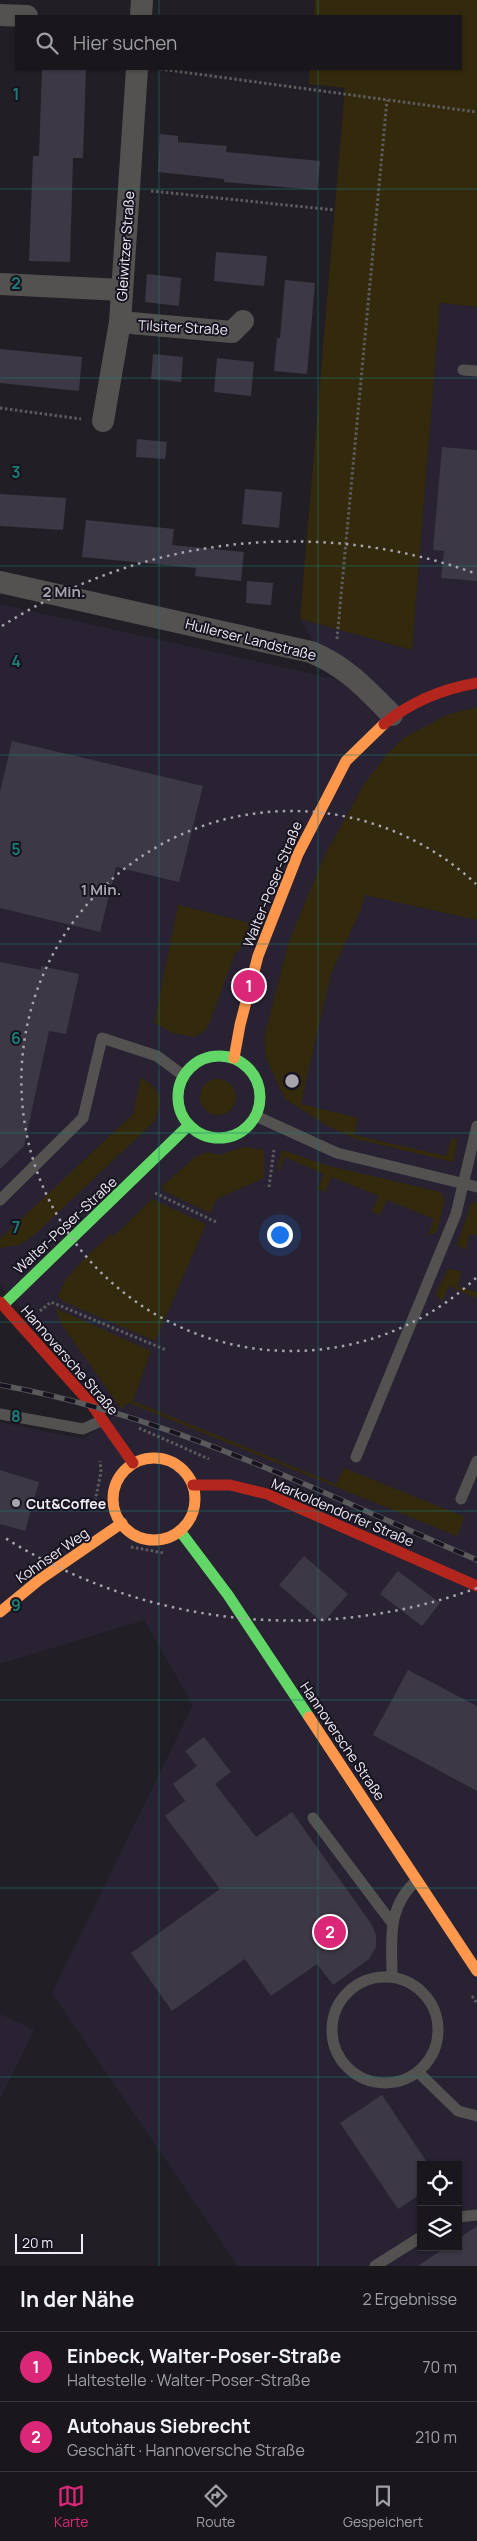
<!DOCTYPE html>
<html lang="de">
<head>
<meta charset="utf-8">
<style>
  :root { --surface:#19171c; --page:#262429; --text:#f1f3f6; --muted:#9f9fa3; --line:#37363b; --accent:#db2777 }
  body { margin:0; font-family:Manrope,sans-serif; background:var(--page); color:var(--text) }
  .controls { position:absolute; right:15px; bottom:15px; display:grid; overflow:hidden; border-radius:0px; box-shadow:0 1px 4px #0004 }
  .controls button { width:45px; height:45px; display:grid; place-items:center; padding:0; border:0; border-bottom:1px solid var(--line); background:var(--surface); color:var(--text); font:25px sans-serif }
  .scale { position:absolute; left:15px; bottom:12px; width:68px; box-sizing:border-box; padding-left:5px; border:2px solid #efecf6; border-top:0; font-size:14px; line-height:18px; white-space:nowrap; color:#efecf6; -webkit-text-stroke:4px #17131f; paint-order:stroke }
  .you { position:absolute; left:279px; top:1234px; width:18px; height:18px; margin:-12px; border:4px solid #fff; border-radius:50%; background:#1a73e8; box-shadow:0 0 0 8px #1a73e833 }
  .badge { display:grid; place-items:center; width:32px; height:32px; border-radius:50%; background:var(--accent); color:#fff; font-size:16px; font-weight:700 }
  .pin { position:absolute; translate:-50% -50%; border:2px solid #fff; box-shadow:0 1px 5px #0006 }
  .list { margin:0; padding:0; list-style:none }
  h2 { display:flex; justify-content:space-between; align-items:center; height:65px; margin:0; padding:0 20px; font-size:21px }
  h2 small { font-size:16px; font-weight:400; color:var(--muted) }
  .list li { display:grid; grid-template-columns:32px 1fr auto; gap:15px; align-items:center; box-sizing:border-box; height:70px; padding:0 20px; border-top:1px solid var(--line) }
  .list b { display:block; font-size:19px; white-space:nowrap }
  .list p { margin:0; font-size:16px; white-space:nowrap; color:var(--muted) }
  .list em { font-size:16px; font-style:normal; color:var(--muted) }
  .icon { flex:none; width:28px; height:28px; fill:none; stroke:currentColor; stroke-width:2; stroke-linecap:round; stroke-linejoin:round }
  .map { position:relative; flex:none; width:477px; height:2266px; overflow:hidden }
  .search { position:absolute; background:var(--surface); box-shadow:0 1px 4px #0004; left:15px; right:15px; top:15px; height:55px; display:flex; align-items:center; gap:12px; box-sizing:border-box; padding:0 18px; border-radius:0px; color:var(--muted); font-size:19px }
  .sheet { height:205px; background:var(--surface) }
  nav { display:flex; justify-content:space-around; align-items:center; box-sizing:border-box; height:70px; border-top:1px solid var(--line); background:var(--surface); font-size:14px; color:var(--muted) }
  nav a { display:grid; justify-items:center; gap:2px }
  nav .on { color:var(--accent) }
  .map>svg:first-child { display:block }
</style>
</head>
<body>
<div class="map">
<svg width="477" height="2266" viewBox="0 0 477 2266">
  <rect width="100%" height="100%" fill="#211f25"/>
  <g fill="#282233" fill-rule="evenodd">
    <path d="M440,303L477,307V2266H238L52,1993L193,1705L144,1620L0,1664V1422L84,1439L117,1413L0,1285V604L335,679L300,619L412,650ZM421,2165H458V2247H421Z"/>
    <path d="M0,2014L34,2030L0,2099Z"/>
  </g>
  <g fill="#33290c">
    <path d="M315,0H477V307L440,303L412,650L300,619L345,88L309,84L310,69H461V16H314Z"/>
    <path d="M477,707V920L365,895L360,912L331,973L301,1104L358,1118L354,1135L446,1156L451,1139L458,1140L453,1162L356,1139L326,1125L285,1099L266,1058L264,1038L288,944L324,857L364,784L387,754L405,737L447,715Z"/>
    <path d="M178,905L250,923L239,952L236,951L210,1021L206,1030L194,1037L173,1033L154,1023Z"/>
    <path d="M141,1077C162,1092 164,1098 154,1122L35,1234L19,1245L0,1248V1239L133,1114Z"/>
    <circle cx="218" cy="1097" r="18"/>
    <path d="M244,1147L264,1150V1178L217,1199L210,1213L162,1190V1186L194,1158L207,1152L219,1155Z"/>
    <path d="M282,1150L329,1166L441,1192L445,1200L436,1233L428,1235L434,1219L387,1200L380,1215L372,1212L379,1196L332,1177L325,1192L318,1189L324,1174L285,1157L278,1173L277,1169Z"/>
    <path d="M152,1199L206,1224L155,1341L64,1302L58,1296C68,1270 91,1253 111,1234L114,1236Z"/>
    <path d="M474,1202L477,1203V1236L469,1234L466,1250L457,1245L471,1204Z"/>
    <path d="M448,1269L461,1271L458,1287L477,1292V1299L449,1286L442,1301L435,1295Z"/>
    <path d="M55,1308L151,1351L133,1401L336,1484L344,1468L465,1517L457,1536L129,1403L121,1409L62,1325Z"/>
  </g>
  <g fill="#3d3845">
    <path d="M42,69H86L83,158H73L70,262L29,261L33,156H39Z"/>
    <path d="M160,134L178,136V142L227,146L226,152L320,161L317,190L224,182V179L158,172Z"/>
    <path d="M216,252L267,256L264,286L214,281Z"/>
    <path d="M147,274L181,278L179,306L145,302Z"/>
    <path d="M285,280L315,283L307,374L274,371L277,338H280Z"/>
    <path d="M0,349L82,357L79,391L0,383Z"/>
    <path d="M153,354L183,357L181,382L151,379Z"/>
    <path d="M217,358L254,362L251,396L214,392Z"/>
    <path d="M137,439L167,442L165,459L136,457Z"/>
    <path d="M442,447L477,450V581L441,578L444,551L433,550Z"/>
    <path d="M245,489L282,492L279,528L242,524Z"/>
    <path d="M0,494L66,498L63,530L0,526Z"/>
    <path d="M86,520L174,529L172,545L244,552L241,581L195,576L196,568L82,557Z"/>
    <path d="M247,581L273,583L271,605L246,603Z"/>
    <path d="M12,741L203,786L179,882L116,867L100,932L0,908V792Z"/>
    <path d="M0,962L41,970V966L79,974L66,1034L49,1031L24,1146L0,1169Z"/>
    <path d="M0,1470L39,1482L25,1531L0,1524Z"/>
    <path d="M304,1556L348,1594L323,1623L279,1585Z"/>
    <path d="M398,1571L440,1603L422,1626L380,1594Z"/>
    <path d="M408,1670L477,1706V1791L373,1735Z"/>
    <path d="M204,1737L231,1772L215,1784L256,1837L292,1812L372,1925L376,1935V1947L369,1959L333,1985L317,1964L271,1996L245,1959L172,2011L131,1953L220,1889L165,1816L185,1801L173,1784L197,1766L185,1751Z"/>
    <path d="M382,2095L429,2165H421V2194L398,2209L340,2123Z"/>
    <path d="M477,2226V2266H418L446,2247H458V2239Z"/>
  </g>
  <g fill="none" stroke-linecap="round" stroke-linejoin="round">
    <g stroke="#5d5b5c" stroke-width="3" stroke-dasharray="2.5 2.5" stroke-linecap="butt">
      <path d="M160,69L477,112"/>
      <path d="M151,191L334,210"/>
      <path d="M0,408L81,419"/>
      <path d="M337,639L387,100"/>
      <path d="M269,1187L274,1150"/>
      <path d="M155,1193L218,1223"/>
      <path d="M40,1311L51,1302L166,1350"/>
      <path d="M139,1428L209,1459"/>
      <path d="M93,1511L101,1472L100,1461"/>
      <path d="M131,1547L164,1553"/>
      <path d="M472,1996L477,2003"/>
    </g>
    <g stroke="#535250" stroke-width="11">
      <path d="M463,370L477,371"/>
      <path d="M256,1116L337,1153L477,1187"/>
      <path d="M0,1200L83,1118L102,1038L157,1056L184,1076"/>
      <path d="M0,1414L83,1429L103,1420"/>
      <path d="M356,1457L456,1214L477,1126"/>
      <path d="M461,1499L477,1461"/>
      <path d="M313,1818L392,1923"/>
      <path d="M392,1977C392,1939 386,1908 417,1880"/>
      <circle cx="385" cy="2030" r="53"/>
      <path d="M418,2072L458,2111L477,2116"/>
      <path d="M458,2217L477,2215"/>
      <path d="M375,2266L421,2237"/>
    </g>
    <g stroke="#535250" stroke-width="22">
      <path d="M0,15L27,16"/>
      <path d="M141,16L142,0"/>
      <path d="M0,284L122,290"/>
      <path d="M120,322L232,332L243,321"/>
      <path d="M103,421L120,322L137,69"/>
      <path d="M0,582L311,652C347,667 365,688 392,715"/>
    </g>
    <g stroke="#63d668" stroke-width="11">
      <circle cx="219" cy="1097" r="41"/>
      <path d="M3,1305L189,1125"/>
      <path d="M180,1531L228,1595L309,1717"/>
    </g>
    <g stroke="#ff974d" stroke-width="11">
      <path d="M234,1058L240,1025L258,956L298,854L346,761L384,724"/>
      <circle cx="154" cy="1499" r="41"/>
      <path d="M0,1612L39,1580L122,1523"/>
      <path d="M309,1717L477,1971"/>
    </g>
    <g stroke="#b3261e" stroke-width="11">
      <path d="M384,724C412,701 442,689 477,683"/>
      <path d="M0,1302L92,1405L133,1463"/>
      <path d="M193,1485H230L267,1494L477,1586"/>
    </g>
    <defs>
      <path id="rail" d="M0,1385C168,1415 322,1493 477,1560"/>
    </defs>
    <use href="#rail" stroke="#5a595b" stroke-width="5.5"/>
    <use href="#rail" stroke="#17131f" stroke-width="4" stroke-dasharray="11" stroke-linecap="butt"/>
  </g>
  <path fill="none" stroke="#1a7c75" stroke-width="1" stroke-opacity="0.55" d="M159,0V16M318,0V16M159,69V2266M318,69V2266M0,189H477M0,378H477M0,566H477M0,755H477M0,944H477M0,1133H477M0,1322H477M0,1511H477M0,1700H477M0,1888H477M0,2077H477"/>
  <g fill="none" stroke="#a7a4ad" stroke-width="2.5" stroke-dasharray="2.5 5">
    <path d="M476 1278A270 270 0 1 1 476 884"/>
    <path d="M477 1588A540 540 0 0 1 2 1536M2 626A540 540 0 0 1 477 574"/>
  </g>
  <circle fill="#a7a4ad" stroke="#17131f" stroke-width="2" cx="16" cy="1503" r="5"/>
  <g text-anchor="middle" dominant-baseline="central" stroke-width="4" stroke-linejoin="round" paint-order="stroke">
    <g font-size="14" fill="#efecf6" stroke="#17131f">
      <text transform="translate(125 246) rotate(-86)">Gleiwitzer Straße</text>
      <text transform="translate(183 327) rotate(3)">Tilsiter Straße</text>
      <text transform="translate(251 639) rotate(14)">Hullerser Landstraße</text>
      <text transform="translate(272 884) rotate(-68)">Walter-Poser-Straße</text>
      <text transform="translate(65 1225) rotate(-43)">Walter-Poser-Straße</text>
      <text transform="translate(70 1360) rotate(49)">Hannoversche Straße</text>
      <text transform="translate(343 1512) rotate(23)">Markoldendorfer Straße</text>
      <text transform="translate(52 1555) rotate(-35)">Kohnser Weg</text>
      <text transform="translate(343 1741) rotate(56)">Hannoversche Straße</text>
    </g>
    <g font-size="14" font-weight="bold" fill="#efecf6" stroke="#17131f" text-anchor="start">
      <text x="26" y="1503">Cut&amp;Coffee</text>
    </g>
  </g>
  <g font-size="16" text-anchor="middle" font-weight="bold" fill="#1a7c75" stroke="#17131f" stroke-width="4" stroke-linejoin="round" paint-order="stroke">
    <text x="16" y="100">1</text>
    <text x="16" y="289">2</text>
    <text x="16" y="478">3</text>
    <text x="16" y="667">4</text>
    <text x="16" y="855">5</text>
    <text x="16" y="1044">6</text>
    <text x="16" y="1233">7</text>
    <text x="16" y="1422">8</text>
    <text x="16" y="1611">9</text>
  </g>
  <circle cx="292" cy="1081" r="8" fill="#a7a4ad" stroke="#17131f" stroke-width="2.5"/>
  <g font-size="15" text-anchor="middle" font-weight="bold" fill="#a7a4ad" stroke="#17131f" stroke-width="4" stroke-linejoin="round" paint-order="stroke">
    <text x="64" y="597">2 Min.</text>
    <text x="101" y="895">1 Min.</text>
  </g>
</svg>
<div class="controls">
<button><svg class="icon" aria-label="locate" viewBox="0 0 24 24"><circle cx="12" cy="12" r="6"/><path d="M12 2v4M12 18v4M2 12h4M18 12h4"/></svg></button>
<button><svg class="icon" aria-label="layers" viewBox="0 0 24 24"><path d="M12 4l9 5-9 5-9-5zM3 14l9 5 9-5"/></svg></button>
</div>
<div class="scale">20 m</div>
<div class="you"></div>
<div class="pin badge" style="left:249px;top:986px">1</div>
<div class="pin badge" style="left:330px;top:1932px">2</div>
<div class="search"><svg class="icon" aria-label="search" viewBox="0 0 24 24"><circle cx="10" cy="10" r="6"/><path d="M15 15l6 6"/></svg>Hier suchen</div>
</div>
<section class="sheet">
<h2>In der Nähe<small>2 Ergebnisse</small></h2>
<ul class="list">
<li><span class="badge">1</span><div><b>Einbeck, Walter-Poser-Straße</b><p>Haltestelle · Walter-Poser-Straße</p></div><em>70 m</em></li>
<li><span class="badge">2</span><div><b>Autohaus Siebrecht</b><p>Geschäft · Hannoversche Straße</p></div><em>210 m</em></li>
</ul>
</section>
<nav>
<a class="on"><svg class="icon" aria-label="map" viewBox="0 0 24 24"><path d="M3 6l6-2 6 2 6-2v14l-6 2-6-2-6 2zM9 4v14M15 6v14"/></svg>Karte</a>
<a><svg class="icon" aria-label="directions" viewBox="0 0 24 24"><path d="M12 3l9 9-9 9-9-9zM9 14v-3h6M13 9l2 2-2 2"/></svg>Route</a>
<a><svg class="icon" aria-label="saved" viewBox="0 0 24 24"><path d="M7 4h10v16l-5-4-5 4z"/></svg>Gespeichert</a>
</nav>
</body>
</html>
